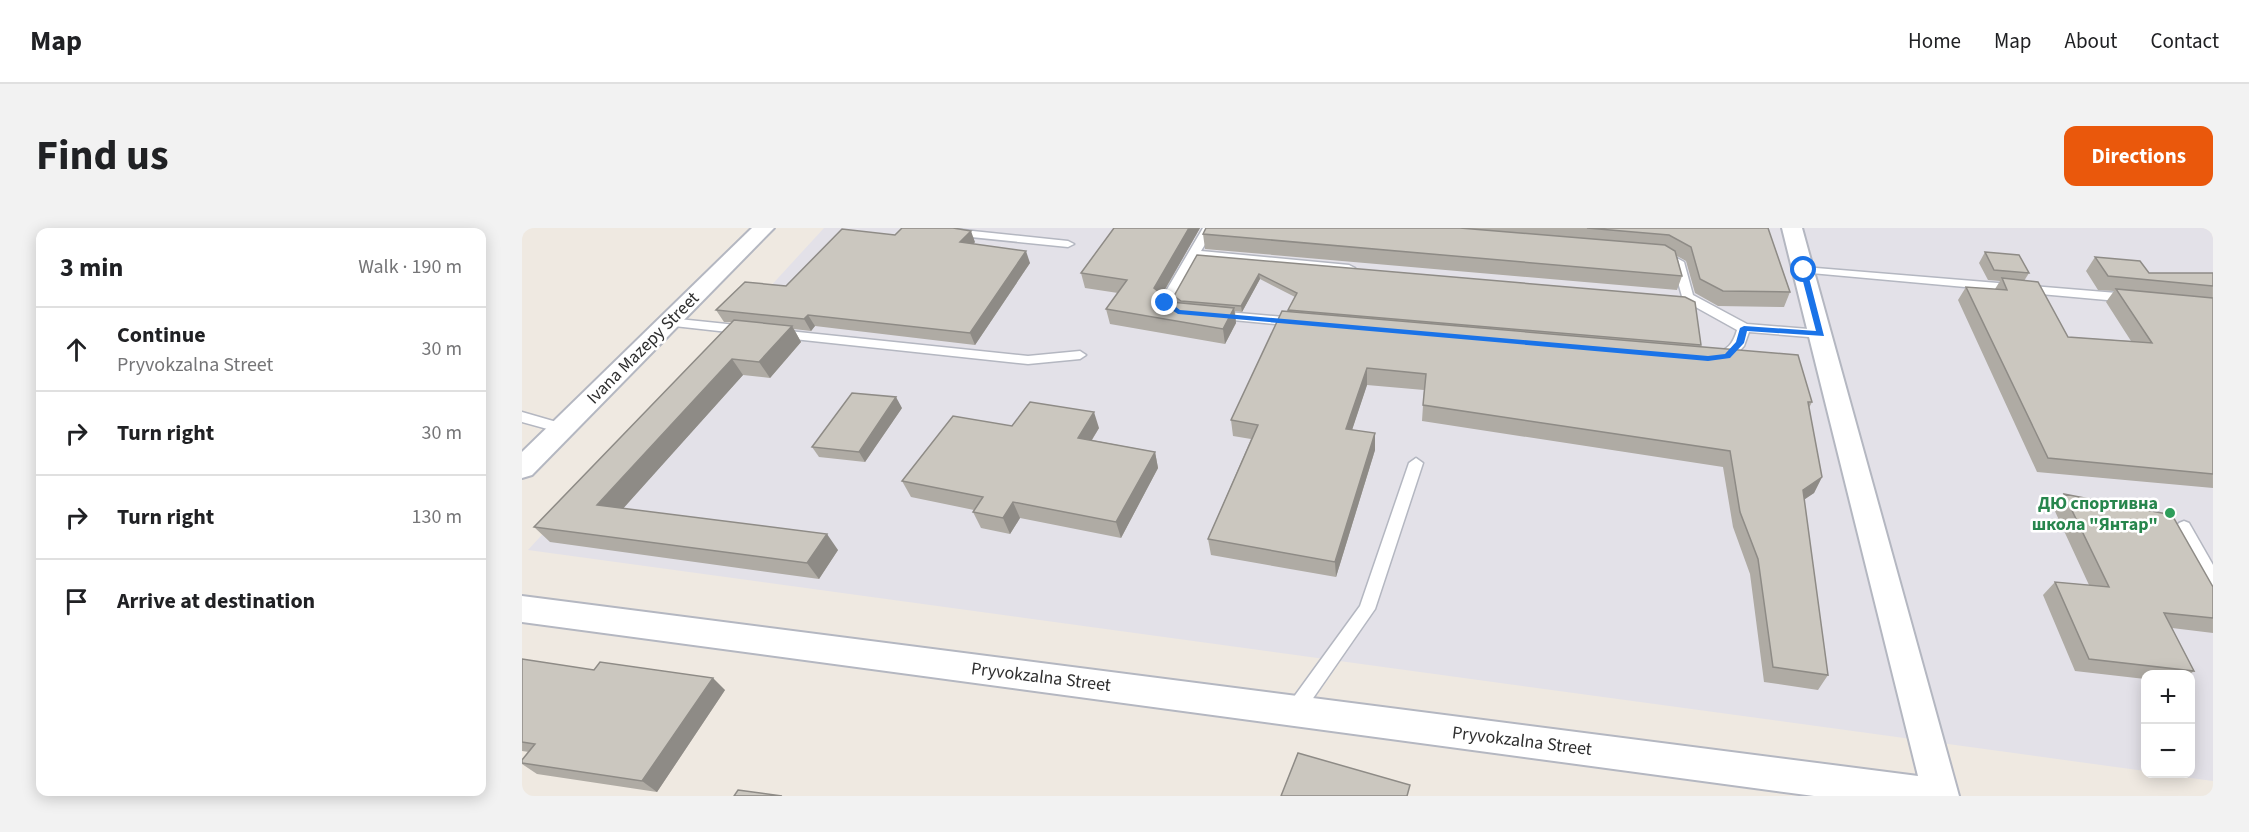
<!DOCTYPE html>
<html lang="en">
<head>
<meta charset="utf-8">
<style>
  :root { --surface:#fff; --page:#f2f2f2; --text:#202124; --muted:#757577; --line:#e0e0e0; --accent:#ea580c }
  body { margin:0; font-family:"Source Sans 3",sans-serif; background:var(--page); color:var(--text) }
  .controls { position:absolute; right:18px; bottom:18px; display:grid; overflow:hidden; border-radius:12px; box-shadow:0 3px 15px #0003 }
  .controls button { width:54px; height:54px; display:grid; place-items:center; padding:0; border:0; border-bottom:2px solid var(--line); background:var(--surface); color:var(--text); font:30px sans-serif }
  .stop { position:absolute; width:18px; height:18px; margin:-14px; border:4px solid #1a73e8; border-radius:50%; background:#fff }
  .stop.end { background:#1a73e8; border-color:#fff; box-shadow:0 2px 6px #0008 }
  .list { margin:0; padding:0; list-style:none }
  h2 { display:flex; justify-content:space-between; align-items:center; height:78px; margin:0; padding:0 24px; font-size:26px }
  h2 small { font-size:20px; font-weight:400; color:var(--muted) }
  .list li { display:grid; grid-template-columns:39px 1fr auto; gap:18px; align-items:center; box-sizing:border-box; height:84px; padding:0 24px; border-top:2px solid var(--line) }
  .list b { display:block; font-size:22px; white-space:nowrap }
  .list p { margin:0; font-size:20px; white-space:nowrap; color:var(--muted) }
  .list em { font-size:20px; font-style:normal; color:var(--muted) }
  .icon { flex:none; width:33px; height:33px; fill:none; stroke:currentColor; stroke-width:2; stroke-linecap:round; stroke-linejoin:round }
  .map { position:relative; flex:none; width:1691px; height:568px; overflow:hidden; border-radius:12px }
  header { display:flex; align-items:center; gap:36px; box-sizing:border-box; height:84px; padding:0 30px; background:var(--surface); border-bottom:2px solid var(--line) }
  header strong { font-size:28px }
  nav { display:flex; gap:33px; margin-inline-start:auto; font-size:21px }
  .intro { display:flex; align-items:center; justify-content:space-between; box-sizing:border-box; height:144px; padding:0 36px }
  h1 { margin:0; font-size:42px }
  .button { padding:15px 27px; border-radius:12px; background:var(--accent); color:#fff; font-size:21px; font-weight:700 }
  main { display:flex; gap:36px; padding:0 36px }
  aside { flex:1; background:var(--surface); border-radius:12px; box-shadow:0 3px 15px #0003 }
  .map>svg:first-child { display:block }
</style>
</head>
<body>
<header>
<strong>Map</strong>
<nav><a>Home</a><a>Map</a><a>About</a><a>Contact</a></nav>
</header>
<div class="intro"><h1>Find us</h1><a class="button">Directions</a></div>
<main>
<aside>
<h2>3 min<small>Walk · 190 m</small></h2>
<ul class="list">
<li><svg class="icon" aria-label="ahead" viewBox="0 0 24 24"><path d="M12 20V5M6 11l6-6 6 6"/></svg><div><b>Continue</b><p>Pryvokzalna Street</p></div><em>30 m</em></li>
<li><svg class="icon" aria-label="right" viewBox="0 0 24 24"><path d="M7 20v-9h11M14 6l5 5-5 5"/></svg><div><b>Turn right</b></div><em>30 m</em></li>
<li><svg class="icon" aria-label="right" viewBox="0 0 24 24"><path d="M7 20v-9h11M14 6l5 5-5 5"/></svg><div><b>Turn right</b></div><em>130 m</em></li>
<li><svg class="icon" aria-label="arrive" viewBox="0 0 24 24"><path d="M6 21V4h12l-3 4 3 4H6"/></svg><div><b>Arrive at destination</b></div></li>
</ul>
</aside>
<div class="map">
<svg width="1691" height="568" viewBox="0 0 1691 568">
  <rect width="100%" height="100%" fill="#efe9e1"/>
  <path fill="#e3e1e8" d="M302,0H1691V553L1639,546H1668V446H1624L1623,543L6,322Z"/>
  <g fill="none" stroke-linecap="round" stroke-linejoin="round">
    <defs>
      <g id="service">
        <path d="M384,0H422L546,13L552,16L546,19L390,3Z"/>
        <path d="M681,0H693L679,23L827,37L833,40L827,43L675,30L650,74L661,83L655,87L637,75Z"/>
        <path d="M1151,28L1162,34L1171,67L1225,96L1299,102L1305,106L1299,110L1227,104L1222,118L1210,131L1191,132L1190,129L1191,126C1206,122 1211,116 1215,102L1161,72L1151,36L1145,31Z"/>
        <path d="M1282,39L1607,66L1613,70L1607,74L1278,44V40Z"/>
        <path d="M694,83L774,90L780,94L774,98L690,90L688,87Z"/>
        <path d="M147,90L224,98L230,102L224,106L143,97V91Z"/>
        <path d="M257,102L506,128L558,123L564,127L558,131L506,136L253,109L251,106Z"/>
        <path d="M0,184L45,197L47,200L40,205L0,194Z"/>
        <path d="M894,230L901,235L853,381L778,489L772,491L766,489L763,483L766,477L838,378L887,235Z"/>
        <path d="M1662,293L1667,295L1691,337V357L1685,356L1654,299L1657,295Z"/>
      </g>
      <g id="minor">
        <path d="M230,0H252L10,247L0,250V224Z"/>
        <path d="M1260,0H1280L1437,568H1292L0,394V368L1396,548Z"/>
      </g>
    </defs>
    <use href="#service" stroke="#b4b7c1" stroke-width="3"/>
    <use href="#minor" stroke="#b4b7c1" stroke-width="4"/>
    <use href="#service" fill="#fff" fill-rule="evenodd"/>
    <use href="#minor" fill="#fff" fill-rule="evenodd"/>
  </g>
  <g fill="#afaba4">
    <path d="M678,0L640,67L649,74L655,75L653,73L652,68L675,27L1179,117L1178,119L1290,174L1287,180L1300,249L1292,265L1282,271L1306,447L1296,462L1242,454L1228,346L1211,299L1201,239L900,193L902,162L845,157L830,202L853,222L814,349L689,327L686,311L729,211L711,208L709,192L766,83L773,69L738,51L720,84L713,83L714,95L703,116L588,96L584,81L596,65L563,60L559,45Z"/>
    <path d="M684,0H1246L1268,64L1262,79L1196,78L1173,65L1164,33L1155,28L1160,48L1155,62L683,21L681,6Z"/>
    <path d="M373,7L453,14L451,16L508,35L453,117L293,98L289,103L272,101L279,114L248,150L221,147L101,280L316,322L297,351L28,314L12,299L210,94H202L194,82L264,58Z"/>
    <path d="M1463,24L1507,45L1502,53L1546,109L1609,113L1584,74L1592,63L1576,62L1564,43L1573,29L1627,45H1691V260L1515,244L1436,72L1444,59L1473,61L1478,53L1466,52L1457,35Z"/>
    <path d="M380,180L343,234L297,229L290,219Z"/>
    <path d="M490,198L577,200L570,212L633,224L636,240L599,310L498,290L488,306L459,300L451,284L452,282L389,269L380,253Z"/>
    <path d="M1542,266L1691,359V405L1650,400L1672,443L1667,447H1623V451L1553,443L1521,367L1533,354L1567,357L1531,279Z"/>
    <path d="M0,431L203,462L135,564L15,546L0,536V532L7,524L0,523Z"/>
  </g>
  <g fill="#8e8b86">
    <path d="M667,0H678L635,75L632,60Z"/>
    <path d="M449,3L453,14L443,25L438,14Z"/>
    <path d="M504,23L508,35L453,117L448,105Z"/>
    <path d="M737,46L738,51L720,84L719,78Z"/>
    <path d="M712,80L714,95L703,116L701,101Z"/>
    <path d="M286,87L293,98L289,103L282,91Z"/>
    <path d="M270,98L279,114L248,150L237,134Z"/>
    <path d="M210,131L221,147L90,293L75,277Z"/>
    <path d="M845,140V157L825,217L824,201Z"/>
    <path d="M374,169L380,180L343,234L337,224Z"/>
    <path d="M572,184L577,200L561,226L556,210Z"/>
    <path d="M853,205V222L814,349L813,334Z"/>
    <path d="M633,224L636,240L599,310L594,294Z"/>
    <path d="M1300,249L1292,265L1273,278L1281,262Z"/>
    <path d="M491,274L498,290L488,306L481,290Z"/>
    <path d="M305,306L316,322L297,351L285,335Z"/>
    <path d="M191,450L203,462L135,564L120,553Z"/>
  </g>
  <g fill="#cbc7bf" stroke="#8e8b86" stroke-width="1.5">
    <path d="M380,0H431L449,3L438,14L504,23L448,105L286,87L282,91L194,82L223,54L264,58L320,1L373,7Z"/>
    <path d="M592,0H667L632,60L649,74L712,80L701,101L584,81L605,52L559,45Z"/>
    <path d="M684,0H938L1143,17L1153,23L1160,48L681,6Z"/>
    <path d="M1065,0H1246L1268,64L1201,63L1178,51L1169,19L1147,7Z"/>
    <path d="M1463,24L1497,27L1507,45L1472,42Z"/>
    <path d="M675,27L1163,69L1173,74L1179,117L766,82L775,65L737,46L719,78L659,73L652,68Z"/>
    <path d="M1573,29L1618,33L1627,45H1691V58L1586,48Z"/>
    <path d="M1480,50L1516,54L1546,109L1630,115L1594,61L1691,70V246L1526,230L1444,59L1485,62Z"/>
    <path d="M760,83L1276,127L1290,174H1286L1300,249L1281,262L1306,447L1251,439L1236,331L1218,284L1208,223L901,177L904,146L845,140L824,201L853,205L813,334L686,311L736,197L709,192Z"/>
    <path d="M212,92L270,98L237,134L210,131L75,277L305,306L285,335L12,299Z"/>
    <path d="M330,165L374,169L337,224L290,219Z"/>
    <path d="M508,174L572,184L556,210L633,224L594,294L491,274L481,290L451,284L461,269L380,253L431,188L490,198Z"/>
    <path d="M1542,266L1650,287L1691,359V390L1642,385L1672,443L1567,431L1533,354L1587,359Z"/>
    <path d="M0,431L72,442L78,434L191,450L120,553L0,535V532L13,516L0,514Z"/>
    <path d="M776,525L888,557L885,568H759Z"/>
    <path d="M216,562L260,568H212Z"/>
  </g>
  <path fill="#1a73e8" d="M1282,39L1285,42L1302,108L1225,103L1222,115L1208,130L1186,133L656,86L639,75L646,73L658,82L1186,128L1203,126L1214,114L1218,100L1222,98L1294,103L1278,42Z"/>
  <circle fill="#2e9e5b" stroke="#fff" stroke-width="2" cx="1648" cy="285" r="6"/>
  <g text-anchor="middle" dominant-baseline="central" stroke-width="5" stroke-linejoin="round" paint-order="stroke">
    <g font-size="18" fill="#2e2e2e" stroke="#fff">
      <text transform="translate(121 120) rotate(-45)">Ivana Mazepy Street</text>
      <text transform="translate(519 449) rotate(7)">Pryvokzalna Street</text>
      <text transform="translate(1000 513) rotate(7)">Pryvokzalna Street</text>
    </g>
    <g font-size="18" font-weight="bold" fill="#27864d" stroke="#fff" text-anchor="end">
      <text x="1636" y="275">ДЮ спортивна<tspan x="1636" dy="21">школа "Янтар"</tspan></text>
    </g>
  </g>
</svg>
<div class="controls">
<button>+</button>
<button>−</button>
</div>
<div class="stop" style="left:1282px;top:42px"></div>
<div class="stop end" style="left:643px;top:75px"></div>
</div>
</main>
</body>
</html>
